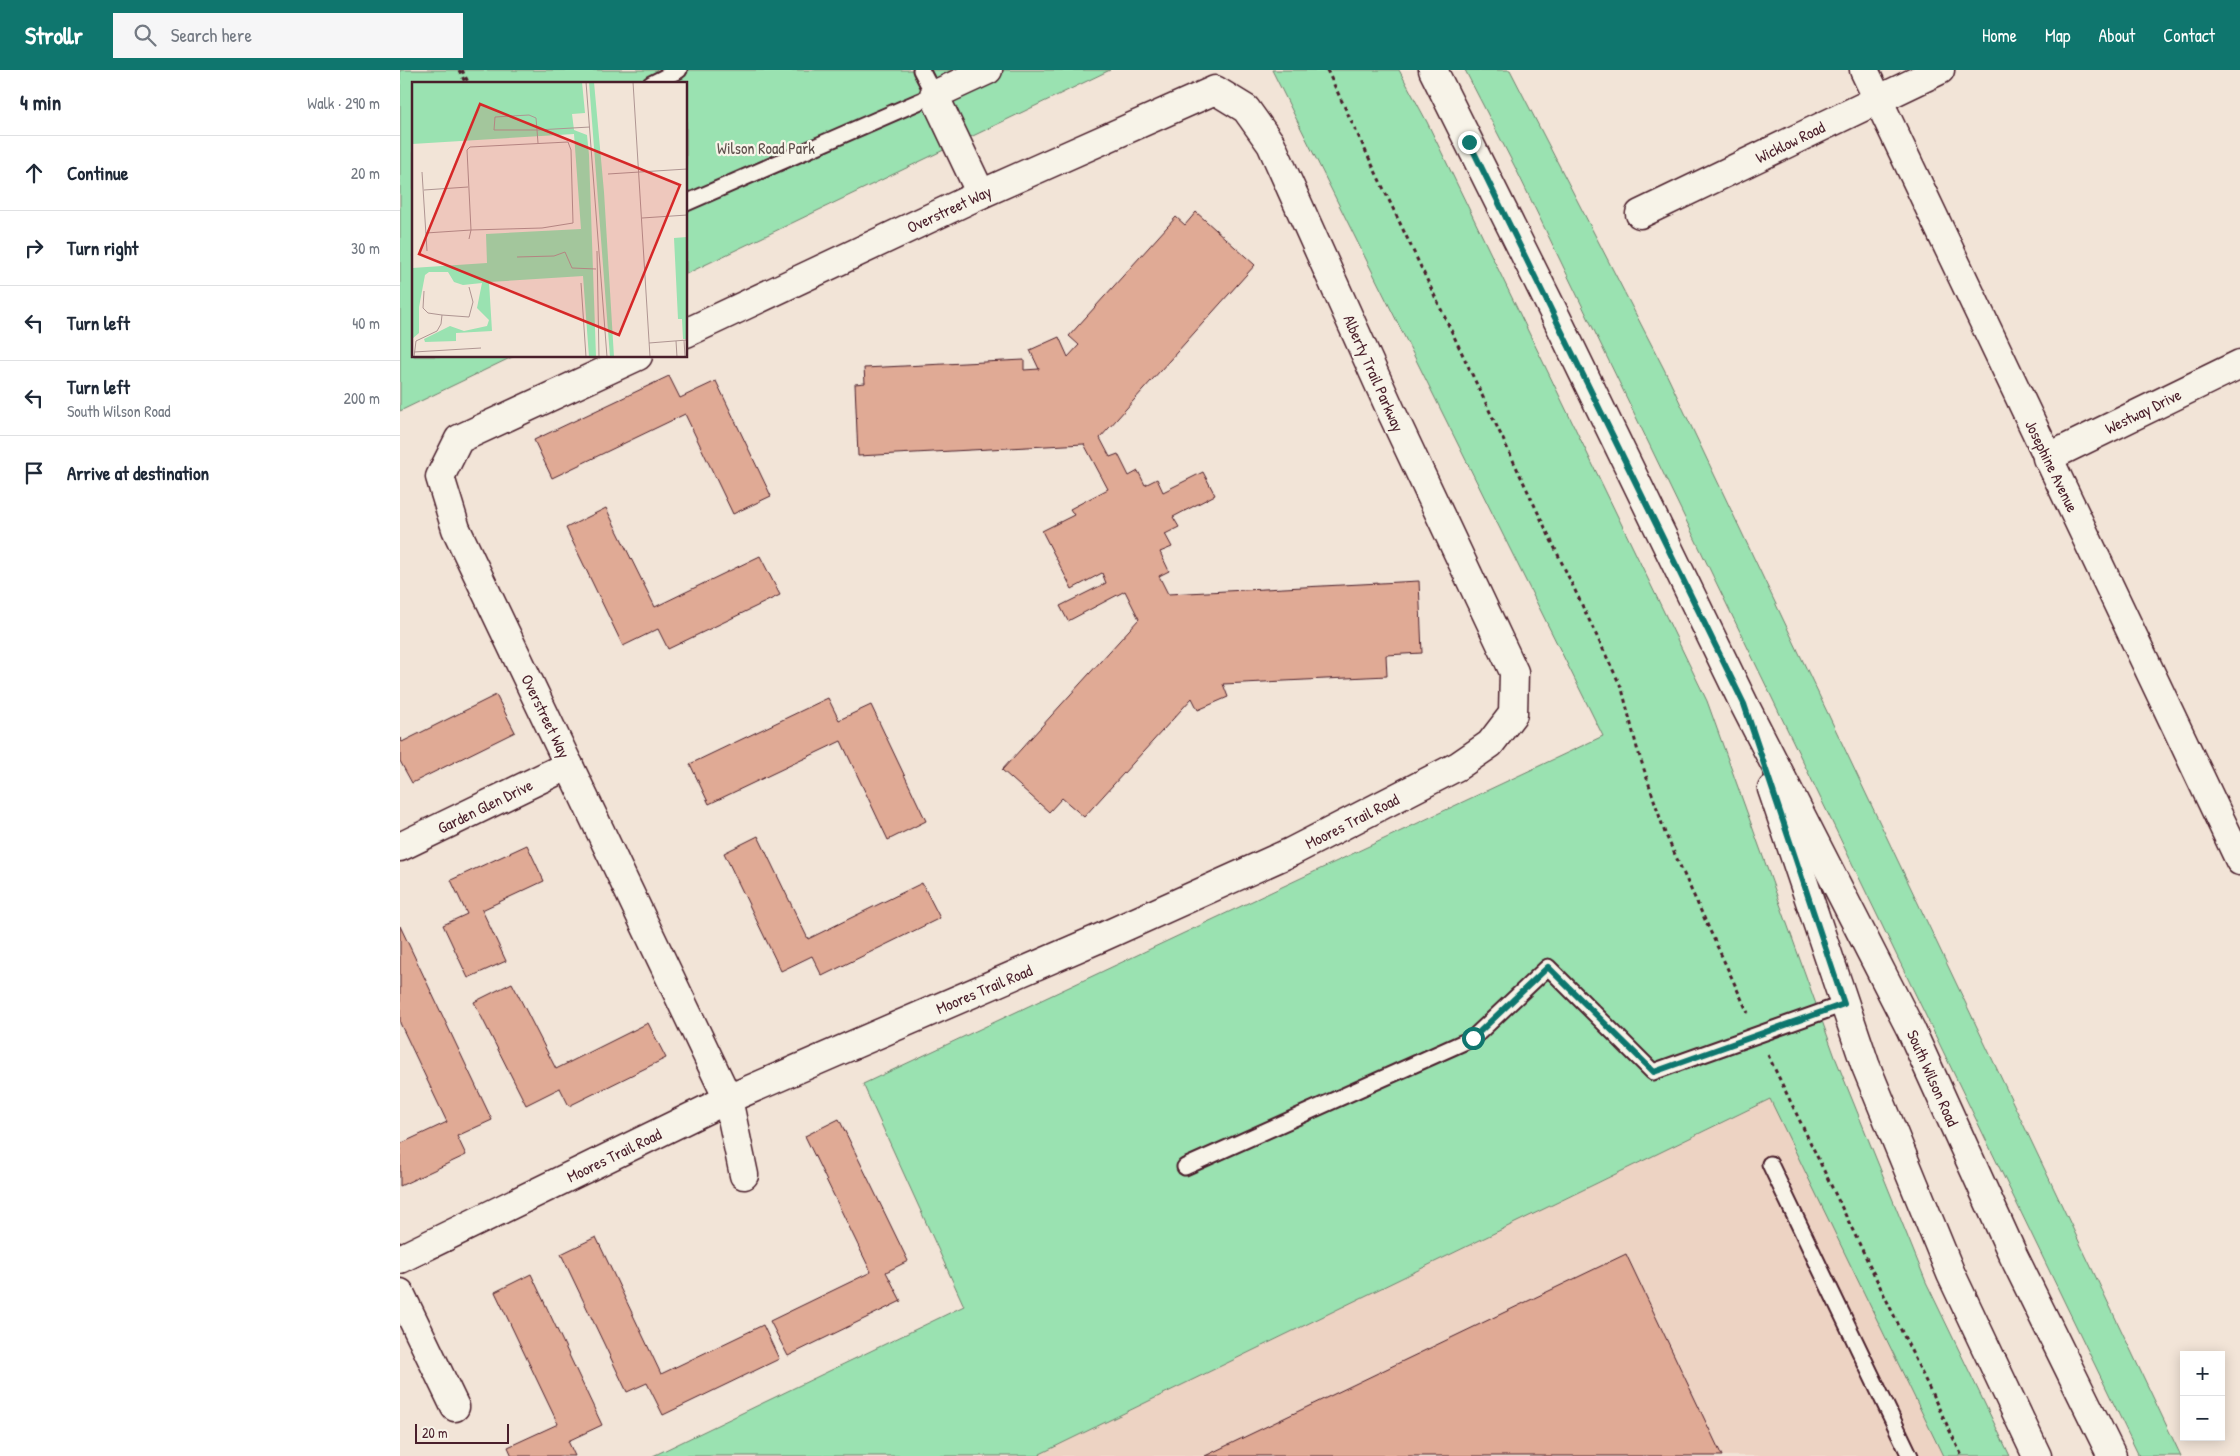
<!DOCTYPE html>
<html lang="en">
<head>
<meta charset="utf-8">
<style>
  :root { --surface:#fff; --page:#f6f6f7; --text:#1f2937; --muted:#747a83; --line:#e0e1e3; --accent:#0f766e }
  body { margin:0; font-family:"Patrick Hand",sans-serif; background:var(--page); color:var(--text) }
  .controls { position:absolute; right:15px; bottom:15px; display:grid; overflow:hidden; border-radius:0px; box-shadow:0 2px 12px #0003 }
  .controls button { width:45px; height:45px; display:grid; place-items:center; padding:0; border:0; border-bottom:1px solid var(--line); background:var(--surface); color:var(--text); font:25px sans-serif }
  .scale { position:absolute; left:15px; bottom:12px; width:94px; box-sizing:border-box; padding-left:5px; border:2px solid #4a1f2b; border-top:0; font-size:14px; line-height:18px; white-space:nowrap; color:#4a1f2b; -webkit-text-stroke:4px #f7f3e8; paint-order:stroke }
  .stop { position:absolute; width:15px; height:15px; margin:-11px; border:4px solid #0f766e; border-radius:50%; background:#fff }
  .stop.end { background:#0f766e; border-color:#fff; box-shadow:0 1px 5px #0008 }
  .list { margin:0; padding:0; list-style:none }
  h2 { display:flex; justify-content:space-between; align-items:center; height:65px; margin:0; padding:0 20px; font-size:21px }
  h2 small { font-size:16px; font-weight:400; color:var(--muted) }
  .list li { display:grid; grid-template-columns:32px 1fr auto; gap:15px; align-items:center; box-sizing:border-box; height:75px; padding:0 20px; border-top:1px solid var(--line) }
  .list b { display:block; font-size:19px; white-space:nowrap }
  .list p { margin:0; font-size:16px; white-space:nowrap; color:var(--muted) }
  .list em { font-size:16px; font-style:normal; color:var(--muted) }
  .icon { flex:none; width:28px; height:28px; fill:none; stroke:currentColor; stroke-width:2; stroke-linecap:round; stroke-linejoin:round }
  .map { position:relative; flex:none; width:1840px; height:1386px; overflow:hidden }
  header { display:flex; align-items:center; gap:30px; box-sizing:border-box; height:70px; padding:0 25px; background:var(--accent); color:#fff }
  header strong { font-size:24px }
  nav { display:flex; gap:28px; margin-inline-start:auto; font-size:18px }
  .search { width:350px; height:45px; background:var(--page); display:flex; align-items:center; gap:12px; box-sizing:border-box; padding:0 18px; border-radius:0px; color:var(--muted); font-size:19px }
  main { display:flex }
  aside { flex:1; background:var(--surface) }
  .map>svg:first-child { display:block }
</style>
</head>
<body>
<header>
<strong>Strollr</strong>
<div class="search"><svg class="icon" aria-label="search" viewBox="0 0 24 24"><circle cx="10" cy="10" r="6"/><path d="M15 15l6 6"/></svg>Search here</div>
<nav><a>Home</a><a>Map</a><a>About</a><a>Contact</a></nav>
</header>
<main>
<aside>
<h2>4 min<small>Walk · 290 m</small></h2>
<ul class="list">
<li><svg class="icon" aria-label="ahead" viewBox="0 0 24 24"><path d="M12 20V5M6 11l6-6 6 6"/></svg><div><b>Continue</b></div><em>20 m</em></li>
<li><svg class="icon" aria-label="right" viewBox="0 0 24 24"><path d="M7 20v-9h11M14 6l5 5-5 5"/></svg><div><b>Turn right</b></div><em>30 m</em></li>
<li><svg class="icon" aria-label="left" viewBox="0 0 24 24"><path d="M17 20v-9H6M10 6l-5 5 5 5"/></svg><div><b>Turn left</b></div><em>40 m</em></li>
<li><svg class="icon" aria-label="left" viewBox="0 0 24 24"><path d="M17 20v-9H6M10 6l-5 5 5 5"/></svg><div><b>Turn left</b><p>South Wilson Road</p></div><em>200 m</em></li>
<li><svg class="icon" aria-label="arrive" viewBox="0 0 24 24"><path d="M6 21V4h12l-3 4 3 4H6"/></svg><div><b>Arrive at destination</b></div></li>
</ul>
</aside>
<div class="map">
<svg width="1840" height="1386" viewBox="0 0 1840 1386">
  <rect width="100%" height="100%" fill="#f2e4d7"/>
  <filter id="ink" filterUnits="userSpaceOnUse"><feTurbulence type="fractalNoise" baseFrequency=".02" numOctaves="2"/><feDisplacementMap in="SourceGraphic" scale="10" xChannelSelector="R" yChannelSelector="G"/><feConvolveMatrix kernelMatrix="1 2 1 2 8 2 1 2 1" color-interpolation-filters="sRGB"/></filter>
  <g filter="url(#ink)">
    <path fill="#edd3c3" d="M1371,1029L1543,1386H641L640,1384Z"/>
    <g fill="#9ae2b1" stroke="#72806e">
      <path d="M0,0H710L286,204V14H14V286H114L0,341Z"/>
      <path d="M872,0H999L1027,52L1307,631L1435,987L1526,1212L1610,1386H1543L1370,1029L640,1384L641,1386H253L564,1236L463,1014L1203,666Z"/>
      <path d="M1065,0H1110L1264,299L1781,1386H1739L1115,97Z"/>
    </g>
    <g fill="#e0aa95" stroke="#4a1f2b">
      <path d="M796,142L855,195L700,368L710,387L718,384L729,406L738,401L745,415L757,409L763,422L803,402L815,425L773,447L779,457L765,464L772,477L760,482L769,501L759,506L768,524L1019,511L1022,583L986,585L987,606L823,614L828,627L798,640L792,628L684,747L662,728L649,742L602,700L739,549L725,521L668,551L660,536L706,513L702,503L672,519L642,461L674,445L670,439L708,419L684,374L458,386L455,314L465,313L464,298L624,290V300L639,299L630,280L659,267L668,287L679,275L669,266L776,147L785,155Z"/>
      <path d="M269,306L280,328L316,311L371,426L333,444L285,344L152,408L134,370Z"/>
      <path d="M206,438L255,537L360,486L380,525L268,579L258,559L223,576L166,458Z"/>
      <path d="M96,625L115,662L12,713L0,691V668L2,672Z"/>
      <path d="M428,628L439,650L471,635L526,751L488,770L441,671L309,734L290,694Z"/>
      <path d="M358,766L408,869L522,813L540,848L422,906L412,886L381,901L324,783Z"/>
      <path d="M127,775L144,811L82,840L106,891L68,908L43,855L67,844L51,810Z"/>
      <path d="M0,856L92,1050L57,1066L66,1085L0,1116V1074L47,1052L0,953Z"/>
      <path d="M112,913L156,999L248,953L266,988L169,1036L160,1018L126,1035L74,932Z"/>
      <path d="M439,1049L508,1191L486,1202L501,1231L388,1286L370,1251L471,1202L405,1066Z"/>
      <path d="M196,1167L261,1304L363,1255L379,1289L263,1345L247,1313L227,1322L161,1184Z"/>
      <path d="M1226,1184L1322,1386H805Z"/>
      <path d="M131,1204L202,1355L168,1371L175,1386H112L108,1377L158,1354L95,1222Z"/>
    </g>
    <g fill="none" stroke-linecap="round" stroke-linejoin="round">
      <defs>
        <g id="lane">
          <path d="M251,14L279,0"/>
          <path d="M286,133L534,25L521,0"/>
          <path d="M1370,1094L1510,1386"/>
          <path d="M785,1097L1073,968L1148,897L1253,1002L1444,934"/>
        </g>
        <g id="street">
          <path d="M1464,0L1840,791"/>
          <path d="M581,124L534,25L588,0"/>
          <path d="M1240,144L1540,0"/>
          <path d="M238,286L59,369L40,407L56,459L328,1029L344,1105"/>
          <path d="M1647,388L1840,294"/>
          <path d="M0,777L169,695"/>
          <path d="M0,1189L328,1029L700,868L891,782L1058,696L1090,674L1113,644L1114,602L991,341L871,74L846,39L815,20L581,124L286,263"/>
          <path d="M0,1223L55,1337"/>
        </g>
        <g id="secondary">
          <path d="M1033,0L1157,249L1344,634L1511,960L1613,1185L1712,1386"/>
          <path d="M1372,719L1465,994L1551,1204L1637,1386"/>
        </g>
      </defs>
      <use href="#lane" stroke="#4a1f2b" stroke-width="19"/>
      <use href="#street" stroke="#4a1f2b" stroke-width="31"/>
      <use href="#secondary" stroke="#4a1f2b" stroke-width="31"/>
      <g stroke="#4a1f2b" stroke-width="3" stroke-dasharray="4 4" stroke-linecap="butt">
        <path d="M59,0L66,14"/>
        <path d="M62,0L69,14"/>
        <path d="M927,0L1222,619L1237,678L1265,763L1348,943"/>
        <path d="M1368,985L1562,1386"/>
      </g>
      <use href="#lane" stroke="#f7f3e8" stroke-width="15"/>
      <use href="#street" stroke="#f7f3e8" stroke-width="28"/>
      <use href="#secondary" stroke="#f7f3e8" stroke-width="28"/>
    </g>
  </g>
  <g fill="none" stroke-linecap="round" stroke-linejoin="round" filter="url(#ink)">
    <path stroke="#0f766e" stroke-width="6" d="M1069,72L1344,634L1444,934L1254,1002L1148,897L1073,968"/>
  </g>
  <g text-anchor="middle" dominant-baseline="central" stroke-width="4.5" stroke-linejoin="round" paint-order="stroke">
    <g font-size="16" fill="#4a1f2b" stroke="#f7f3e8">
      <text transform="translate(1390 72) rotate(-26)">Wicklow Road</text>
      <text transform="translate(549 139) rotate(-25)">Overstreet Way</text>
      <text transform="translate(974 303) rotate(66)">Alberty Trail Parkway</text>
      <text transform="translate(1743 341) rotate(-26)">Westway Drive</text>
      <text transform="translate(1652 396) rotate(64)">Josephine Avenue</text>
      <text transform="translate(146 646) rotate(64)">Overstreet Way</text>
      <text transform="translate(85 736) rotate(-26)">Garden Glen Drive</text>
      <text transform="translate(952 751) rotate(-27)">Moores Trail Road</text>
      <text transform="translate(584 919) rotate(-23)">Moores Trail Road</text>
      <text transform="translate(1533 1008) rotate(66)">South Wilson Road</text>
      <text transform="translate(214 1085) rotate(-26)">Moores Trail Road</text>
    </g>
    <g font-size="16" fill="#5e504c" stroke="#f7f3e8">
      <text x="366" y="78">Wilson Road Park</text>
    </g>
  </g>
  <g transform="translate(12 12)">
    <rect width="275" height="275" fill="#f2e4d7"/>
    <path d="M0,0H170L173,31L160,32L162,48L175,53L177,73L184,275H177L171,194L77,200L80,249L44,251V259L13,260L12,257L38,244L52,249L75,244L77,238L65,226L70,201L51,203L42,200L36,190H17L13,193L7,225V251L0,257V186L75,181L74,152L169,147L162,52L0,62ZM177,0H182L192,110L202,275H198ZM275,155V257H271L270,237H266L262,156Z" fill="#9ae2b1"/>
    <path fill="none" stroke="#af9592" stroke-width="1" d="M174,0L195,275M221,0L238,275M117,33L124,36L125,48H82L83,35ZM126,61L125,48L178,45M10,90L15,169M196,92L275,87M12,108L56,105M230,136L275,133M14,151L59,148L130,146L161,141L159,68L156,60L58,65L55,68L59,148L57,157M185,169L187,275M105,175L142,174L153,170L160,186L184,187M169,201L174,275M30,233L57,235L61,220L57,205M272,258L273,275M264,259L265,275M237,261L275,258M2,270L69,266M2,275L4,259L25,249L29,242L30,233L16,231L11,226L12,209"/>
    <path fill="#d62828" fill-opacity="0.15" stroke="#d62828" stroke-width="2.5" d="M68,22L268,103L207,253L7,172Z"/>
    <rect width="275" height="275" fill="none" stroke="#4a1f2b" stroke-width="2.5"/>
  </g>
</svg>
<div class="controls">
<button>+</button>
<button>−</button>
</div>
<div class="scale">20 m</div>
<div class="stop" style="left:1073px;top:968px"></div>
<div class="stop end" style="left:1069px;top:72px"></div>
</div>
</main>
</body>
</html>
